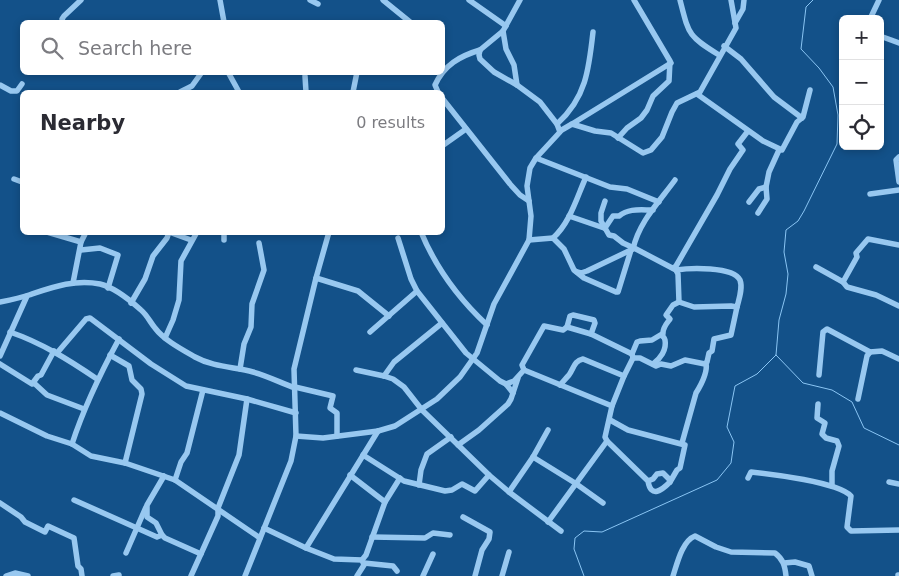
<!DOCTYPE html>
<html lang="en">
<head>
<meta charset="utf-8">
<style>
  :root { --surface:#fff; --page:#f2f2f3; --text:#2b2b33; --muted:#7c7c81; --line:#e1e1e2 }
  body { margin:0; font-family:"DejaVu Sans",sans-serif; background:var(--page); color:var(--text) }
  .controls { position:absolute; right:15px; top:15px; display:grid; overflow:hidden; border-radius:8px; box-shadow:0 2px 8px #0003 }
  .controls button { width:45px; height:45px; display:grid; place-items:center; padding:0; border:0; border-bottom:1px solid var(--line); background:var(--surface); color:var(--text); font:25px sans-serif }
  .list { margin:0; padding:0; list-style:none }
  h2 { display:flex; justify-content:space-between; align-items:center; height:65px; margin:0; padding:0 20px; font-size:21px }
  h2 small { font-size:16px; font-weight:400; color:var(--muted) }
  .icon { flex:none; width:28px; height:28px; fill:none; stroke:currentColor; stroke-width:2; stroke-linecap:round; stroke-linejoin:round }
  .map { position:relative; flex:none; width:899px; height:576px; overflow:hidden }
  .search { position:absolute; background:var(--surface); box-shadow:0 2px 8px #0003; left:20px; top:20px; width:425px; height:55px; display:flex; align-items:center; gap:12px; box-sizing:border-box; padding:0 18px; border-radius:8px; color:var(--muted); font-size:19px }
  .panel { position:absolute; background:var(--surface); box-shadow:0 2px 8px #0003; left:20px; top:90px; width:425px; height:145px; border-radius:8px }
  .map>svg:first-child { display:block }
</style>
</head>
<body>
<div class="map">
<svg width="899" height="576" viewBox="0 0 899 576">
  <rect width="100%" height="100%" fill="#135189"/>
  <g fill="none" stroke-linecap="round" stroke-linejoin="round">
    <g stroke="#8ac5f4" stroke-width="1">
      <path d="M776,355L803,383L832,390L852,402L864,428L899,445"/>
      <path d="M584,576L574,549L575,538L584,531L602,532L717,480L731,463L734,442L727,427L735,386L757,374L776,355L779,320L786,294L788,274L784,252L786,230L798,221L804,211L837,144L838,115L833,87L819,68L801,49L806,7L813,0"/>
    </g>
    <g stroke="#98c8f0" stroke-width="5.5">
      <path d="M220,0L224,22"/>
      <path d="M310,0L318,4"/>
      <path d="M383,0L410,22"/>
      <path d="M469,0L506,26"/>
      <path d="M680,0C689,35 688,36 719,55"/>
      <path d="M870,19L879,0"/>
      <path d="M63,22L62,19L64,16L81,0"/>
      <path d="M735,23L743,9L744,0"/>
      <path d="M503,31L506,49L514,65L517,85"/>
      <path d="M880,36L899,43"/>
      <path d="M724,46L741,59L774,97L802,118"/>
      <path d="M228,72L239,92"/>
      <path d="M305,76L306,92"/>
      <path d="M0,85L11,91H17L22,84"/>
      <path d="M180,92L192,86L202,72"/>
      <path d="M353,92L357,72"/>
      <path d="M438,92L435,85C444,65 460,56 480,50"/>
      <path d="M697,94L763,141L782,150L797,122L803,117L810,90"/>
      <path d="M442,98L510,184L520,195L529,201"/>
      <path d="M557,124C586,98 589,69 593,32"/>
      <path d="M572,124L671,63"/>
      <path d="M560,131L572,124L595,131L611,133L643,153L651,150L662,137L672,112L677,103L700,92L736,28L731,0"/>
      <path d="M618,138L627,128L641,118L647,110L653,96L669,81L670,61L634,0"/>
      <path d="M442,146L466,129"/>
      <path d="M899,157L896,160L899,182"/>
      <path d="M536,158L610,187L627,189L659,202"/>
      <path d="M14,179L22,182"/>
      <path d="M870,194L899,190"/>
      <path d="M605,201L601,213V221L609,235L614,236L623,243L636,249L676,270L678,274L679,302"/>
      <path d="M749,202L759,189L766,187"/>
      <path d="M758,213L767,199L766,187L769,172L779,150"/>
      <path d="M569,216L604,228"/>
      <path d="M605,228L613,216H619C629,208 640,210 653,210"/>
      <path d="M47,232L81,242"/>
      <path d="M169,232L191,240"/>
      <path d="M224,232V240"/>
      <path d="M421,232C436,268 459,299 487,325"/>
      <path d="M398,238L411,279L417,291L466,353L500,381L506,384L513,393"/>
      <path d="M553,238C570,223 577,197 586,177"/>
      <path d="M529,240L553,238L564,249L574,270L584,278L616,292H618L631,250"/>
      <path d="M81,250L100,248L118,255L108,288"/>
      <path d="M816,267L843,282L847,287L876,295L899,306"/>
      <path d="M673,268L676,266L717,195L730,169L743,150L738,144L748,131"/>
      <path d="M577,272L581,273L587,271L633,249C639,222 659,202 675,180"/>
      <path d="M316,278L358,291L389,316"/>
      <path d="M843,282L857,257L856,253L868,239L899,245"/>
      <path d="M73,283L81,242L86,232"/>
      <path d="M0,302C10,300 20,298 29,295C53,287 75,279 100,284C113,287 131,301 141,310C147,315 150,322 155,328C164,340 181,349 195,357C213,367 234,367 253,372C268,376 281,383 295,388"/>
      <path d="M131,303L145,279L153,256L167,238L169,232"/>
      <path d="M567,327L570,316L573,315L594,320L595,323L591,334"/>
      <path d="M10,332C42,343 69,360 97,379"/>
      <path d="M370,332L417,291"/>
      <path d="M165,338L173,320L179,300L181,261L197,232"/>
      <path d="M57,353L86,319L90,318L151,364L186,386L247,399L296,413"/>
      <path d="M110,355L129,366L132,380L141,389L142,394L125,463"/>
      <path d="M0,356L27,296"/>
      <path d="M633,358H640L656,366L661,364L671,366L685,360L705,364L707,362L709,353L712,351L714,339L731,335L737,307"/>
      <path d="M0,364L32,384L38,376L41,375L54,351"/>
      <path d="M653,364C660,359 667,350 665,340C663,334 662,340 663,333C663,327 667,323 670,319L666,315L673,305L679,302L694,307L731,306L737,307C739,299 743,288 740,280C733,266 689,268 676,270"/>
      <path d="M240,369L244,344L251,327L252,304L264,270L259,243"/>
      <path d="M356,370L384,376L393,379L404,387L422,410L489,475L509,492L561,531"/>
      <path d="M524,370L612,406"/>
      <path d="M819,375L823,332L827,329L870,352L882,351L899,359"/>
      <path d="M384,376L394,362L442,323"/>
      <path d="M34,383L47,395L84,409"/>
      <path d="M506,384L514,381L524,370L522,365L544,326L563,330L567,327L591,334L632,354"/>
      <path d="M560,385C563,382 566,378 569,375C574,368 574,361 583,359L624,376"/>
      <path d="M295,387L333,396L330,408L337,413V436"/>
      <path d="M858,399L867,356L870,352"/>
      <path d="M818,404L817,418L825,423L822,434L826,438L837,441L839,446L832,471V486"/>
      <path d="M0,413L47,436L72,444L91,456L125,463L175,480L260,538"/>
      <path d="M610,420L628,430L685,445L680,468L677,470L670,482"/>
      <path d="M296,436L323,438L378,431L395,426L437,399L460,377L477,353L494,304L529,240L531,216L527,186L530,168L536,158L560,132L557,124L540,102L517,85L494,72L480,59L479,55L480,50L503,31L520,0"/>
      <path d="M682,443L696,393C701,385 708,373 706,363"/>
      <path d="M72,444C84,407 100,374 119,339"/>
      <path d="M458,445L479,430L508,404L511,399L518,378"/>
      <path d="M363,455L404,481L445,491L452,490L462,484L475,491L489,475"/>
      <path d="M533,457L575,483L603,503"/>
      <path d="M350,475L385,502"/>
      <path d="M748,478L751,472C771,474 838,482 851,496L847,527L851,531L899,530"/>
      <path d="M175,480L181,462L187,453L203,390"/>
      <path d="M648,481L653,479L657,474L663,473L669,479L670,482C662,490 651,499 648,481L607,441L605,437L612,406L624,376L633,358L632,354L637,342L640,341L652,340L662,334"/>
      <path d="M889,482L899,484"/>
      <path d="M419,485L421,470L427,454L451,437"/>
      <path d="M509,492L533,457L548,430"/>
      <path d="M74,500L157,537L162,535L165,538L201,554"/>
      <path d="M0,503L21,517L25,522L45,532L48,526L74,538L78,566L81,569L82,576"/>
      <path d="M463,517L490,532L489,539L482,550L475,576"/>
      <path d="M548,522L607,441"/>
      <path d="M264,528L306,548L378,431"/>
      <path d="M162,535L156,523L147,517V505L164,476"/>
      <path d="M372,537L425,538L433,533L450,535"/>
      <path d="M306,548L334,559L362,560"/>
      <path d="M126,553L146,507"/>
      <path d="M364,563L393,566L397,571"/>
      <path d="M784,563L795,562L809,566L812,576"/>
      <path d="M898,575H899"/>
      <path d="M6,576L15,573L28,576"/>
      <path d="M113,576L119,575"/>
      <path d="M191,576L218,516V508L239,455L247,399"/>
      <path d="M245,576L291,461L296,436L294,369L316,278L329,232"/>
      <path d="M357,576L364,565L362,560L366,555L385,502L400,478"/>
      <path d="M423,576L433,554"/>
      <path d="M502,576L509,552"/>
      <path d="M673,576C677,564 682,541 695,536L716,547L731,552L775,553C783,559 785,566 786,576"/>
    </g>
  </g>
</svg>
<div class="controls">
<button>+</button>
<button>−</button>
<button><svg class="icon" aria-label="locate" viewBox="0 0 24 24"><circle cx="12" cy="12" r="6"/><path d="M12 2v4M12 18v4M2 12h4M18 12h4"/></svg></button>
</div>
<div class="search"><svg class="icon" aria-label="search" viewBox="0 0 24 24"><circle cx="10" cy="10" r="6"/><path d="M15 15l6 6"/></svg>Search here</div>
<section class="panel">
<h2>Nearby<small>0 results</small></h2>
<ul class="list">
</ul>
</section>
</div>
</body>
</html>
